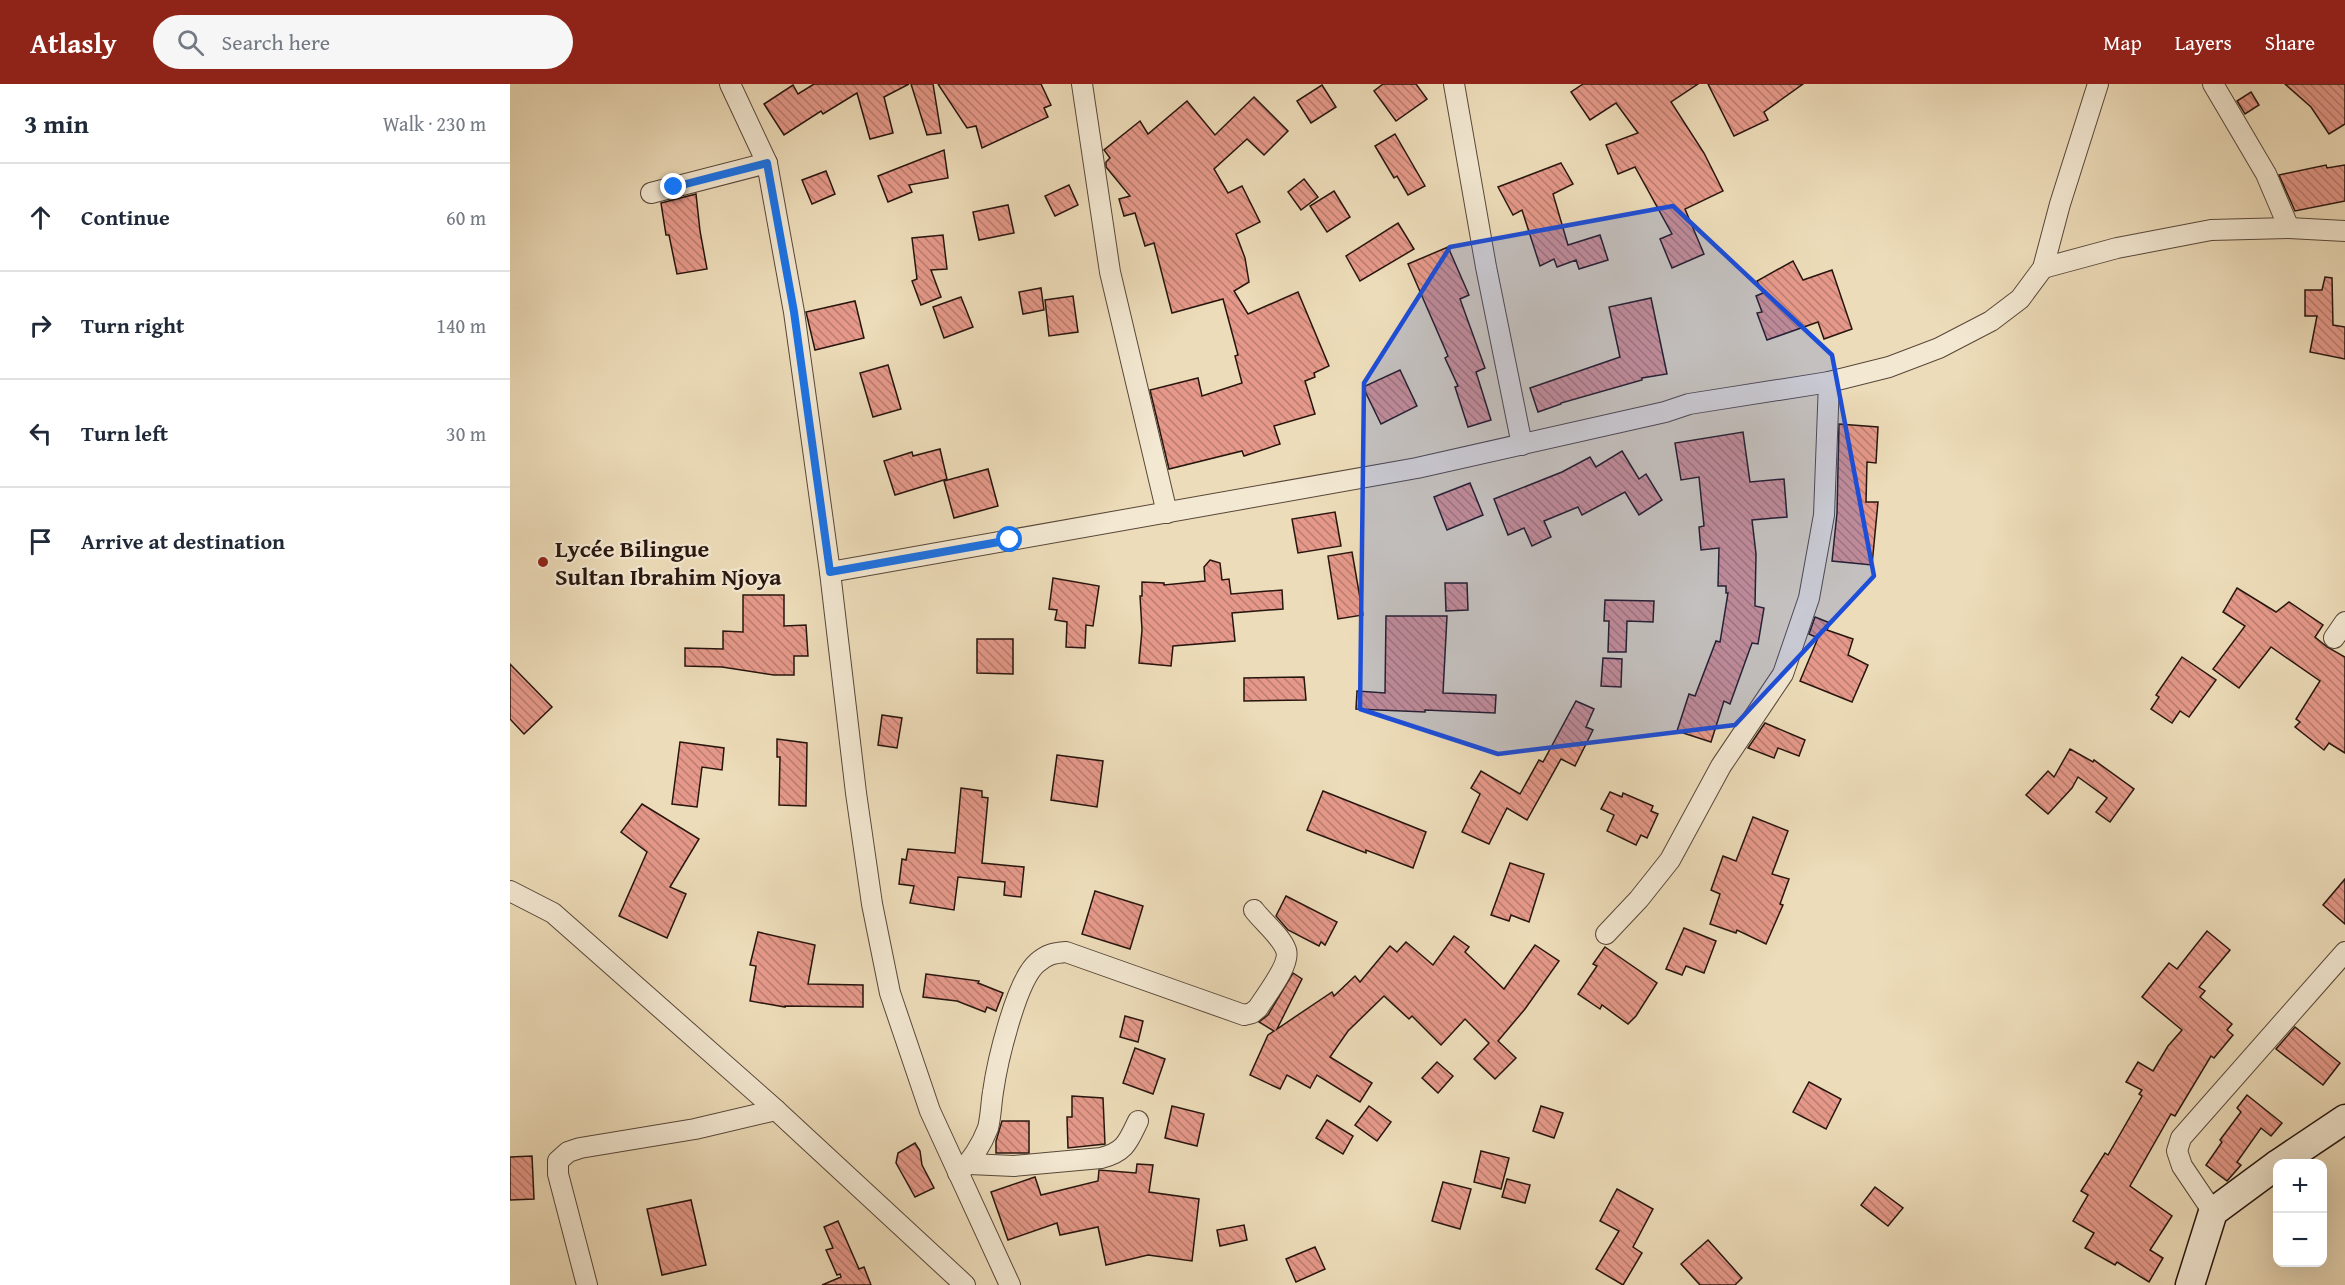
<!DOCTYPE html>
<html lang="en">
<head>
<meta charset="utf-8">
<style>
  :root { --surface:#fff; --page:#f6f6f7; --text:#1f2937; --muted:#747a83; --line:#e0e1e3; --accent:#8f2418 }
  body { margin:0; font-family:"Gentium Book Plus",serif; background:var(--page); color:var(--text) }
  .controls { position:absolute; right:18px; bottom:18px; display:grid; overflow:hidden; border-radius:12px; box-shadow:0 6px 24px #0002 }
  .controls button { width:54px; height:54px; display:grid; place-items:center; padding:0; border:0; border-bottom:2px solid var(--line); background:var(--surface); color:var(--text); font:30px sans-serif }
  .stop { position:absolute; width:18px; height:18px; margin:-14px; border:4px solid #1a73e8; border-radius:50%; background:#fff }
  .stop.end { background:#1a73e8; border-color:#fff; box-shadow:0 2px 6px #0008 }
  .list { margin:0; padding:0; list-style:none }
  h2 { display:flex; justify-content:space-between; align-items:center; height:78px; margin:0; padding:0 24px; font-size:26px }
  h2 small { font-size:20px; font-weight:400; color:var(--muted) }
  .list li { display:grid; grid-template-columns:39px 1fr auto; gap:18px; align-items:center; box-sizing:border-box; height:108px; padding:0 24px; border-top:2px solid var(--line) }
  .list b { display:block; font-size:22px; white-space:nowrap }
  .list em { font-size:20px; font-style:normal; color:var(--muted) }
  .icon { flex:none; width:33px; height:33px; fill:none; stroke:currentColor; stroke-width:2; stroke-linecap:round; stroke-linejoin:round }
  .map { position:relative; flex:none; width:1835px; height:1201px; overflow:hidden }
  header { display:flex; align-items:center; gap:36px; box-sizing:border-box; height:84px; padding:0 30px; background:var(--accent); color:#fff }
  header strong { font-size:28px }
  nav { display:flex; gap:33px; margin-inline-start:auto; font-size:21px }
  .search { width:420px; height:54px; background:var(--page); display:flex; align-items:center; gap:15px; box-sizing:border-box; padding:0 21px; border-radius:33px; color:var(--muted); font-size:22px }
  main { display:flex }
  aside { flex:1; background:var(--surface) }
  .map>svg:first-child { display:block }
</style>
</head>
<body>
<header>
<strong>Atlasly</strong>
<div class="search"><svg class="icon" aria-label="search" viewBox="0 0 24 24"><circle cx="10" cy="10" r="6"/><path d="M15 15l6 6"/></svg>Search here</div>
<nav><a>Map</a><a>Layers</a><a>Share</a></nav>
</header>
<main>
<aside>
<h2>3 min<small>Walk · 230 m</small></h2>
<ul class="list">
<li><svg class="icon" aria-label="ahead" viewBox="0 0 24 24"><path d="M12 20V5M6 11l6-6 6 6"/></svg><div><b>Continue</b></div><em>60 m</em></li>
<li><svg class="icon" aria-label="right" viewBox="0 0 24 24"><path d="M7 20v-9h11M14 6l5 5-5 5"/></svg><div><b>Turn right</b></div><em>140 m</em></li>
<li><svg class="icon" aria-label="left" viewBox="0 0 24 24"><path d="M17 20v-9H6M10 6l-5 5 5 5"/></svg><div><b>Turn left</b></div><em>30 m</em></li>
<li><svg class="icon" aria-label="arrive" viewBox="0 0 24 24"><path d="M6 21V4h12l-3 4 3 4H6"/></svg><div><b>Arrive at destination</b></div></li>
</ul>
</aside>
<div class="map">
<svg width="1835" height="1201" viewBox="0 0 1835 1201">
  <defs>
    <pattern id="building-back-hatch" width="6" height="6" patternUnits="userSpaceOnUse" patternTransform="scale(1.5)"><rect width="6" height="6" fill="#e6998a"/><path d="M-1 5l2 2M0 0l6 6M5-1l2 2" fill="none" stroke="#ba7c6f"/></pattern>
  </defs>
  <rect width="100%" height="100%" fill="#eddcb9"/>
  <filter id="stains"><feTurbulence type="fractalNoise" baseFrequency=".00333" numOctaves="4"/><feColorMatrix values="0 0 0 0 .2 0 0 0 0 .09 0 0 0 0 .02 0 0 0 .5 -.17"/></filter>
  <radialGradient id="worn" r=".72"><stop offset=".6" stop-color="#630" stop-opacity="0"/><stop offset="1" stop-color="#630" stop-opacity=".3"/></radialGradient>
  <g fill="url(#building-back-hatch)" stroke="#27150e" stroke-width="1.5">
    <path d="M304,0H399L374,13L383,49L360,55L347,9L313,30L311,27L274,51L254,20L283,1L288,10Z"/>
    <path d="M401,0H423L431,49L417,51Z"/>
    <path d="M428,0H531L541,21L534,24L538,33L472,64L466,42L457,44Z"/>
    <path d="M873,0H906L917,15L886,37L864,7Z"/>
    <path d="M1073,0H1188L1161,18L1194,69L1213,107L1175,125L1194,170L1162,184L1150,155L1162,150L1125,83L1108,90L1096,61L1128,49L1106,19L1080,36L1061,8Z"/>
    <path d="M1198,0H1293L1254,28L1258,36L1224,52Z"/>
    <path d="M1775,0H1835V40L1819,50L1801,23Z"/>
    <path d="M812,1L826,23L801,39L787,17Z"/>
    <path d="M1741,8L1749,21L1735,30L1727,17Z"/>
    <path d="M744,13L778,47L754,71L737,55L704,85L718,109L732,102L750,138L726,150L735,174L739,198L724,207L738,230L788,208L819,282L804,289L805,293L795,297L805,330L764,342L770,360L734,372L732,367L659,385L640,306L688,294L692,312L732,299L725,272L728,271L713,215L662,229L644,159L635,162L625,129L614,132L609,115L620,112L596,83V78L600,74L594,66L630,37L638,50L677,17L705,51Z"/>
    <path d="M885,50L915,102L898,111L887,92L884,94L865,62Z"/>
    <path d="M434,66L438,94L399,101L402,108L378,118L368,92Z"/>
    <path d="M1051,79L1063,100L1043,110L1058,161L1090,151L1098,176L1069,185L1066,176L1047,183L1044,175L1030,182L1012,126L1003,131L988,103Z"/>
    <path d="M1816,81L1817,84L1835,81V117L1785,127L1769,91Z"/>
    <path d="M316,87L325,110L302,120L292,96Z"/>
    <path d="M794,95L808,113L791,126L778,108Z"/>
    <path d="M559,101L568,121L545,132L535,112Z"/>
    <path d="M824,107L840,133L817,148L800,122Z"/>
    <path d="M186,110L190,147L197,185L167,190L159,151H156L151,119Z"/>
    <path d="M498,121L504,149L469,156L463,128Z"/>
    <path d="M888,139L904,165L850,197L836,172Z"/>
    <path d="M433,151L437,185L421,186L431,213L411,221L402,197L407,195L402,154Z"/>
    <path d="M938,163L959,211L950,215L975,284L966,288L981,336L958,343L945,303L948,302L935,274L938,272L898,180Z"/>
    <path d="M1283,177L1293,196L1322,186L1342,245L1314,255L1308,238L1257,256L1247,229L1252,228L1246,212L1253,209L1247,197Z"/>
    <path d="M1815,193L1822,194L1823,241L1835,243V275L1800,268L1807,232H1795V206H1812Z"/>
    <path d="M531,204L534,226L513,230L509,208Z"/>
    <path d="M563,212L568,248L539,252L535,216Z"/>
    <path d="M451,213L463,243L434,254L423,223Z"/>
    <path d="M1141,214L1157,290L1132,294V296L1051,319V320L1028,328L1020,304L1110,273L1099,223Z"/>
    <path d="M345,217L354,254L305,266L296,228Z"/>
    <path d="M378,281L391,325L363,333L350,289Z"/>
    <path d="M890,286L907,322L871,340L853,303Z"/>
    <path d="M1329,340L1368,343L1366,379L1357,378L1356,418H1368L1362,481L1322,477L1327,429Z"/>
    <path d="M1233,348L1240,398L1274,395L1277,433L1242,436L1246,470L1245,522L1254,524L1248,560L1242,559L1220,620L1214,617L1201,658L1167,647L1179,610L1185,612L1206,557L1210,558L1218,509H1216V502H1208L1209,464L1191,466L1189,443L1194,442L1189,393L1171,396L1165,359Z"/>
    <path d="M430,365L437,395L385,411L374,377L402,368L403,372Z"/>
    <path d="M1112,367L1129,395L1136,390L1152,416L1129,431L1115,408L1072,431L1068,423L1034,437L1041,453L1022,462L1014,444L998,451L984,415L1052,388L1080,373L1086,383Z"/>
    <path d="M478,385L488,422L444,434L434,397Z"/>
    <path d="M960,399L973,431L937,446L924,413Z"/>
    <path d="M825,428L831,462L788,469L782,435Z"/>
    <path d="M842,468L853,531L828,535L818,472Z"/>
    <path d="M700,476L710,479L712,496L719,495L721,510L772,506L773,525L722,529L725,557L663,562L661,582L629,579L632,546L630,512H632V498L654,499V501L695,497L694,483Z"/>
    <path d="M543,494L589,502L583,542L576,541L575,564L556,563L557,538L545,536L547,526L539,525Z"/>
    <path d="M935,499H957L958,526L936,527Z"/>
    <path d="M1727,504L1766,528L1779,518L1813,541L1805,553L1817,563L1835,573V669L1819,659L1814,666L1785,643L1790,638L1786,635L1810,597L1761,563L1729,604L1703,585L1735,542L1713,528Z"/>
    <path d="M233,511H274V542L296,541L298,572H284V591H264L212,583L175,582V564L213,565V547L233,548Z"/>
    <path d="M1095,516L1144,517L1143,538L1117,537L1116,568H1098L1099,537H1094Z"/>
    <path d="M876,532H937L933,609L986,611L985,629L915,626V628L846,625L847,607L875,609Z"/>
    <path d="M1305,533L1320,539L1317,546L1343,555L1338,571L1358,581L1342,618L1290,597L1308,554L1299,550Z"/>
    <path d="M467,555H503V590L467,589Z"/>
    <path d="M1672,573L1706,596L1679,633L1670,627L1662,639L1641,625L1649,613L1646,611Z"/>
    <path d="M1093,574L1112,575L1111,603L1091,602Z"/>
    <path d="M0,580L42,623L14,650L0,635Z"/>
    <path d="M794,593L796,616L734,617V594Z"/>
    <path d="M1066,617L1084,625L1076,643L1083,646L1065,682L1051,675L1017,736L997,724L979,760L952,748L970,710L961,704L971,687L1010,710L1029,676L1033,678Z"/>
    <path d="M372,631L392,634L387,664L368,661Z"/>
    <path d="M1255,639L1295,656L1289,672L1268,664L1264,674L1238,664Z"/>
    <path d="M267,655L297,659L296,722L269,721L270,673H267Z"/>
    <path d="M170,658L214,664L212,686L192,683L187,723L162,720Z"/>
    <path d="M1560,665L1583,678L1584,676L1624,705L1600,738L1586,728L1597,714L1568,693L1562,704L1538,730L1516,711L1538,687L1544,693Z"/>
    <path d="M547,671L593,677L587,723L541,716Z"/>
    <path d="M451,704L472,707V713L478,714L472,779L514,783L511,813L494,811L495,798L448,793L444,826L400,819L404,802L389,800L392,775L396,776L398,765L445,769Z"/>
    <path d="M813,707L916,748L903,784L856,766V769L838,762L797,746Z"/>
    <path d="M1100,708L1112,713L1113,709L1143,722L1141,727L1148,730L1137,754L1131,751L1126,761L1097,747L1104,731L1091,725Z"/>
    <path d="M132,720L189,755L160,803L176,810L157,854L109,832L137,768L111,748Z"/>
    <path d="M1243,733L1278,747L1262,790L1279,795L1270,820L1273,821L1256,860L1227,846L1226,849L1200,840L1210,810L1201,806L1213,772L1226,777Z"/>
    <path d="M1000,779L1034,790L1019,838L1001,831L999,837L981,831Z"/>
    <path d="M1835,795V840L1813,821Z"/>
    <path d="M585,807L633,822L620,865L572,850Z"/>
    <path d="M776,812L827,838L815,861L811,858L809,862L778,846L766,832Z"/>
    <path d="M1174,844L1206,857L1194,889L1176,882L1172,891L1156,885Z"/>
    <path d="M1697,847L1720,866L1689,903L1695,907L1690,913L1722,940L1717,946L1723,951L1704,974L1701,972L1665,1032L1661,1030L1620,1102L1662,1132L1640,1166L1653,1174L1639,1198L1607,1178L1605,1181L1575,1164L1584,1149L1563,1137L1578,1111L1571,1107L1595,1069L1598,1071L1632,1012L1629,1010L1632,1006L1616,998L1628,978L1643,987L1658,962L1672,946L1632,913L1659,879L1667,885Z"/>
    <path d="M248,848L305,861L298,900L353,901V923L275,922V923L240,917L246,882L240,881Z"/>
    <path d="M944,852L959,863L955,868L994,905L1025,861L1049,877L1015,925L988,957L1006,974L985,995L964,975L979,959L955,935L931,961L902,932L899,935L874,912L838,947L820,973L862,999L850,1018L807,991L800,1004L777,991L770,1005L740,991L758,951L764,947L749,938L758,931L783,889L792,895L767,945L822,908L824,912L845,892L850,898L880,862L887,868L896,858L923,881Z"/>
    <path d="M1095,863L1147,899L1126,932L1118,940L1092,921L1090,925L1068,910L1087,882L1083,880Z"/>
    <path d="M416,890L469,897L468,899L493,909L486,927L477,923L475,928L447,917L413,913Z"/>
    <path d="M615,932L633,937L628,958L610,953Z"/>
    <path d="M1785,943L1830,979L1813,1001L1766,965Z"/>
    <path d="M625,964L655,975L643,1010L613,999Z"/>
    <path d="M927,978L943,992L928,1009L912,994Z"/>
    <path d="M1299,998L1331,1015L1316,1045L1283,1028Z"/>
    <path d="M1737,1011L1772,1039L1761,1052L1751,1044L1727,1078L1731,1081L1717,1097L1696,1081L1712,1058L1710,1056L1731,1028L1727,1024Z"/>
    <path d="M562,1012L593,1014L595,1060L558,1064L557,1033H562Z"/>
    <path d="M662,1022L694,1030L687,1062L655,1054Z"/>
    <path d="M859,1022L881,1038L867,1057L845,1041Z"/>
    <path d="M1031,1022L1053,1029L1044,1054L1023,1047Z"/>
    <path d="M817,1036L843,1052L833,1070L806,1054Z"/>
    <path d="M492,1037H519V1069H486V1057Z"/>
    <path d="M405,1059L410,1067L412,1081L424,1104L405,1113L386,1079L388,1069Z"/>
    <path d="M971,1067L999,1074L991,1105L964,1098Z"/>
    <path d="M22,1072L24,1115L0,1116V1073Z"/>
    <path d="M627,1080L643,1081L639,1108L689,1115L682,1177L638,1171L596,1181L588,1143L550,1151L547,1139L498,1156L481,1108L525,1093L531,1111L588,1097L589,1086L626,1089Z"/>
    <path d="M997,1095L1020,1101L1015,1119L992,1113Z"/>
    <path d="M933,1098L961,1105L950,1145L922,1137Z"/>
    <path d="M1365,1103L1393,1124L1378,1142L1351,1121Z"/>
    <path d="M1107,1105L1143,1125L1123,1163L1132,1169L1113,1201L1086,1185L1109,1147L1090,1137Z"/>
    <path d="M181,1116L196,1181L152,1191L137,1125Z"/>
    <path d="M328,1137L349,1185L354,1183L361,1201H312L331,1193L330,1190L327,1191L316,1166L323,1164L314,1143Z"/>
    <path d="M734,1141L737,1156L710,1162L707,1146Z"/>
    <path d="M1198,1156L1232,1194L1225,1201H1190L1171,1180Z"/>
    <path d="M805,1163L815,1185L786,1198L776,1175Z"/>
  </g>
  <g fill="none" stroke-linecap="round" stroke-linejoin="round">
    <defs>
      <g id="street">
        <path d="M220,0L257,79L284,228L320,488L346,709L362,820L380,909L420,1027L500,1201"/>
        <path d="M572,0L600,188L657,429"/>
        <path d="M944,0L976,183L1012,361"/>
        <path d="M1703,0L1756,90L1779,144"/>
        <path d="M141,109L257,79"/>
        <path d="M1533,184L1607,164L1701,146L1779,144L1835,147"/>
        <path d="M320,488L907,384L1155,328L1179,320L1319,298L1379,283L1429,264L1481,237L1510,215L1533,184L1550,120L1588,0"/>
        <path d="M1824,554L1835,538"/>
        <path d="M0,807L43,829L266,1026L455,1201"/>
        <path d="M1096,850L1129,815L1160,776L1211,682L1273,590L1299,514L1314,431L1319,298"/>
        <path d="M459,1080L504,1082L591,1074C615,1068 618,1058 628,1037"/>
        <path d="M448,1089C461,1078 472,1060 478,1044C481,1032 481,1020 483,1008C487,979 506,897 527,879C537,870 544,869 556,868L734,931L742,929L748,924C756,911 781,880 776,866C771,852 753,838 744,826"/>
        <path d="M1703,1128L1672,1082L1667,1067L1671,1054L1835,868"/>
        <path d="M77,1201L48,1090V1077L58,1068L70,1064L185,1045L266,1026"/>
      </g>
      <g id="secondary">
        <path d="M1768,1080L1835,1035"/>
        <path d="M1680,1201L1703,1128L1768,1080"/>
      </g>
    </defs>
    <use href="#street" stroke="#584739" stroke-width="22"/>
    <use href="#secondary" stroke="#27150e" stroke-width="31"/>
    <use href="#street" stroke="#f3e8d2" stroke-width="20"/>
    <use href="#secondary" stroke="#f3e8d2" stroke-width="28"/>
  </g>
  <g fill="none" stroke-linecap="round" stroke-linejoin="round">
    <path stroke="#1a73e8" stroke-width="8" d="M164,103L257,79L284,228L320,488L500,456"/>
  </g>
  <path fill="#1d4ed8" fill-opacity="0.2" stroke="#1d4ed8" stroke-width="4.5" stroke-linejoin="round" d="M1163,122L1322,271L1364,492L1225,641L988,670L850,625L854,299L940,163Z"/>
  <circle fill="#8f2418" stroke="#f3e8d2" stroke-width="2" cx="33" cy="478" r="6"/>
  <g text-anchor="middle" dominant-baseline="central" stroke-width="4.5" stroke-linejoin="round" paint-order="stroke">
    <g font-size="24" font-weight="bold" fill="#27150e" stroke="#f3e8d2" text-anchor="start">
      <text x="45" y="464">Lycée Bilingue<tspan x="45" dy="28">Sultan Ibrahim Njoya</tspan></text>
    </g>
  </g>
  <rect width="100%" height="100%" filter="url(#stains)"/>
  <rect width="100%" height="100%" fill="url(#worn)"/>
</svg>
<div class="controls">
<button>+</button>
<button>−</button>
</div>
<div class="stop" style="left:500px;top:456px"></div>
<div class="stop end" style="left:164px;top:103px"></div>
</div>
</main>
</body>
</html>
